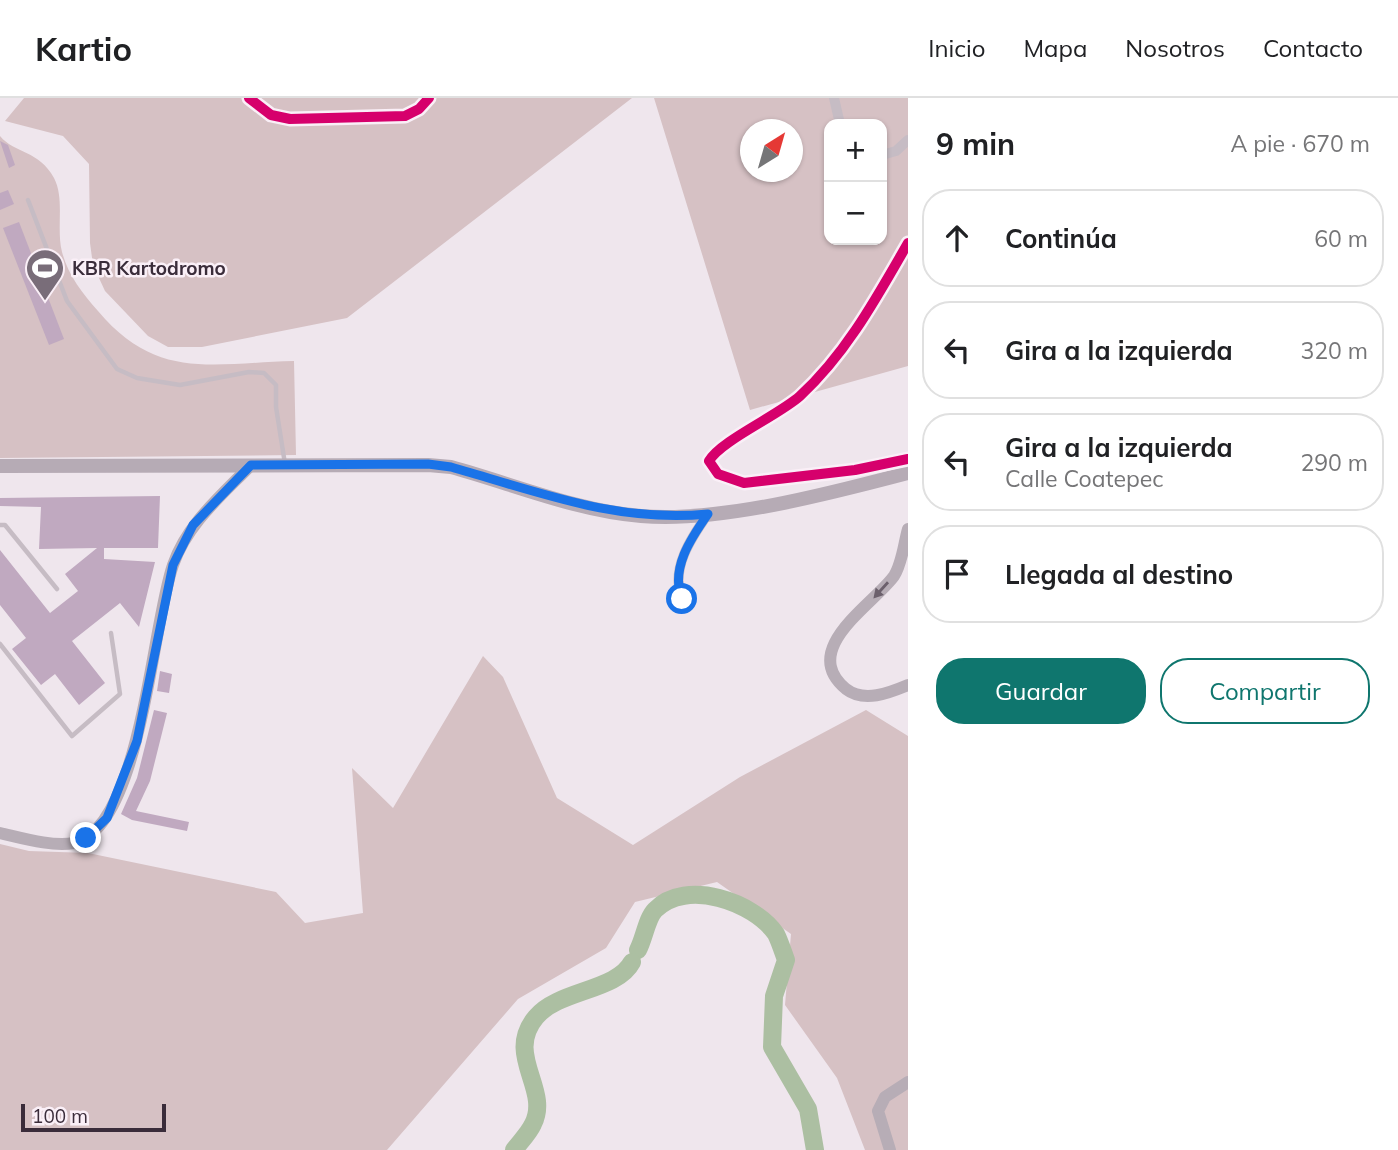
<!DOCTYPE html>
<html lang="es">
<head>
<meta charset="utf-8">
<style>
  :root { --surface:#fff; --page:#f2f2f2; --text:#202124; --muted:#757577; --line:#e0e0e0; --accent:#0f766e }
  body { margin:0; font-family:Mulish,sans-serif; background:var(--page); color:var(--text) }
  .controls { position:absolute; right:21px; top:21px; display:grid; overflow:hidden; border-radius:14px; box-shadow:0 2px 5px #0004 }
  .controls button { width:63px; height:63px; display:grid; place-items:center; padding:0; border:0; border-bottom:2px solid var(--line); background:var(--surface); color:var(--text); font:35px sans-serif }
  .compass { position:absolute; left:740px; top:21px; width:63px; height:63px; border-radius:50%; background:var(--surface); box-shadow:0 2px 5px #0004; rotate:37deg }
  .scale { position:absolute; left:21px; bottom:18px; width:145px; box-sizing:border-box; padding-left:7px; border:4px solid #3a2c3a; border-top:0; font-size:19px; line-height:24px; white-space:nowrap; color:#3a2c3a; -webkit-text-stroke:5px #faeff7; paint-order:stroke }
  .stop { position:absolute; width:21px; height:21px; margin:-16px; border:5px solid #1a73e8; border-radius:50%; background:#fff }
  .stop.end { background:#1a73e8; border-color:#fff; box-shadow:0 2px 7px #0008 }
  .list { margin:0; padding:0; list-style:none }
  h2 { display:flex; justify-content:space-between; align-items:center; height:91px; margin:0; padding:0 28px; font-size:30px }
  h2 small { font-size:23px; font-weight:400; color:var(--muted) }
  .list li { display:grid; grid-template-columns:46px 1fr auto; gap:21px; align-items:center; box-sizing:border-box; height:98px; margin:0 14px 14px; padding:0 14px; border:2px solid var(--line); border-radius:28px }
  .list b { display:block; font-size:26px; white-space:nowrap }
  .list p { margin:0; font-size:23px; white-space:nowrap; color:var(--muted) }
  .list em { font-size:23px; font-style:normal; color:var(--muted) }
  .actions { display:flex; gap:14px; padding:21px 28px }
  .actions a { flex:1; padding:16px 0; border:2px solid var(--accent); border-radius:28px; text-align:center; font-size:24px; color:var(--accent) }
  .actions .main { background:var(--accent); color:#fff }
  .icon { flex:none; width:38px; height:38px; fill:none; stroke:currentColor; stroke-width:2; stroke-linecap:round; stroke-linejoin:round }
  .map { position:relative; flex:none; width:908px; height:1052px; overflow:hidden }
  header { display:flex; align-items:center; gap:42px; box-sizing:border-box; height:98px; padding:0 35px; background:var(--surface); border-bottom:2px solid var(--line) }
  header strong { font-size:33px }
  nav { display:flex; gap:38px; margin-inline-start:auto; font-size:24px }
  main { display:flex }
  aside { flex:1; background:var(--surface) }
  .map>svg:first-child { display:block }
</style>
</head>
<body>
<header>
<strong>Kartio</strong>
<nav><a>Inicio</a><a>Mapa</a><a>Nosotros</a><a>Contacto</a></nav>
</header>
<main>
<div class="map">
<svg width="908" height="1052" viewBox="0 0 908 1052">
  <rect width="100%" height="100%" fill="#efe6ed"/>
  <g fill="#d6c1c4" fill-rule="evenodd">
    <path d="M24,0H632L347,220L202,249H168L148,238L105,193L93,167L90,145L89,66L63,38L5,23Z"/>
    <path d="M654,0H908V268L750,312ZM829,26H882V142H829ZM750,32H792V74H750Z"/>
    <path d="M0,38C15,56 39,52 54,80C65,101 56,130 62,154C68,177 82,195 98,213C157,283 211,265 294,263L296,357L0,360Z"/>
    <path d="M483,558L503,579L557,700L633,747L740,679L866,612L908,638V1052H865L837,980L785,907L791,836L717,784L635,804L606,850L518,901L387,1052H0V746L29,753L88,755L276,794L305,825L363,815L352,670L393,710Z"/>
  </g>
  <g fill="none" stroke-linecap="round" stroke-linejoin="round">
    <g stroke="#acbfa2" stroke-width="18">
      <path d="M638,852C644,841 647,820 655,812C686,780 754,804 776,836C780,844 783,854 786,862L774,898L772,949L808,1011L815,1052"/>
      <path d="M514,1052C520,1044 529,1035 533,1026C551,991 504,957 536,919C558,892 617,893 632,864"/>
    </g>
  </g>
  <g fill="#c0a9c0">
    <path d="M0,43L8,47L15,67L9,70Z"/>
    <path d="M8,92L14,106L0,112V95Z"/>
    <path d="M19,124L64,241L49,247L3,130Z"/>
    <path d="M160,398L158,450H104V461L155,464L139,529L120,505L72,543L105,585L79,607L55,576L41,587L12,551L26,540L0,507V452L50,515L78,493L65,476L97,450L39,451L41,409L0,408V400Z"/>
    <path d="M160,573L172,576L169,595L157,593Z"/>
    <path d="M154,612L167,615L150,683L136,713L189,724L187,733L132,722L121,716L137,680Z"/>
  </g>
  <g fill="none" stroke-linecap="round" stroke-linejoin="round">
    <g stroke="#c6bcc4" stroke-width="4.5">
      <path d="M28,102L67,203L117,271L137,280L180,287L249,274L264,275L276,287V309L285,366"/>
      <path d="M0,427H5L57,491"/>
      <path d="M0,546L72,638L120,596L111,535"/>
    </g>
    <g stroke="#c6bcc4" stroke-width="10">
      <path d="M249,0L271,17L290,21L405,18L419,11L429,0"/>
      <path d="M834,0L840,26"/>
      <path d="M882,57L896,53L908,42"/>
      <path d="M908,145C877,199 846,256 800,298C779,317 720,343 709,363L718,376L744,385L855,372L908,361"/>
      <path d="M682,501C670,471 691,440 708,416"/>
    </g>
    <g stroke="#b7adb6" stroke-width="12">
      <path d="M908,431C904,445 902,466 894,478C873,507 798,551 846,591C864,605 889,595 908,587"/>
      <path d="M0,735C22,740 52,749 74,745C141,730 152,526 173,467C187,426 221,398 251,367"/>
      <path d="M890,1052L878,1013L885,999L908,984"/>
    </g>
    <path stroke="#b6abb5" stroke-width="14" d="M0,368L428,367L451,369C513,386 577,413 641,418C719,425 832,395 908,375"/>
    <defs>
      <g id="cycleway">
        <path d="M249,0L271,17L290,21L405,18L419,11L429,0"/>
        <path d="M908,145C877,199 846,256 800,298C779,317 720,343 709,363L718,376L744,385L855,372L908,361"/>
      </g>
    </defs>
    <use href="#cycleway" stroke="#faeff7" stroke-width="15"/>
    <use href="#cycleway" stroke="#d6006c" stroke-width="10"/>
  </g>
  <defs><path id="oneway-solid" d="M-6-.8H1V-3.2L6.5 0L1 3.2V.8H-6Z" transform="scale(1.75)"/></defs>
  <use fill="#6c606c" href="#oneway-solid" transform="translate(881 492) rotate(132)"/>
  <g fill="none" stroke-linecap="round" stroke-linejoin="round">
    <path stroke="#1a73e8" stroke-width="9" d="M86,740L107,720L137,643L173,467L193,427L251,367L428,366L451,369C539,394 616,425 708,416C691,440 670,471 682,501"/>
  </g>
  <defs>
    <symbol id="stadium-pin" viewBox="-11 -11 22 30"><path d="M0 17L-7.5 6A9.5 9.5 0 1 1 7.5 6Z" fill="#796d79" stroke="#faeff7"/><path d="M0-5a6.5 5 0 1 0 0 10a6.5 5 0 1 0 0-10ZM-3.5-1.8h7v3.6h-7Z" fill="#fff"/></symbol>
  </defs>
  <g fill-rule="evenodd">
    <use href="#stadium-pin" x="23" y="148" width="44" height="60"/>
  </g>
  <g text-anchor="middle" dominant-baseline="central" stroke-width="5" stroke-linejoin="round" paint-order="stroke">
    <g font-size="19" font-weight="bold" fill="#3a2c3a" stroke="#faeff7" text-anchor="start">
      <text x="72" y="170">KBR Kartodromo</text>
    </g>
  </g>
</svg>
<div class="controls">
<button>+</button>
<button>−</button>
</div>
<svg class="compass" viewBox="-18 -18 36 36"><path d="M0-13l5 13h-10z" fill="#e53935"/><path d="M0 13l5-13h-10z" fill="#757577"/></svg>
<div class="scale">100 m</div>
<div class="stop" style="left:682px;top:501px"></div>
<div class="stop end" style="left:86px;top:740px"></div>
</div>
<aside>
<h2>9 min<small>A pie · 670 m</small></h2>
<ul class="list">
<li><svg class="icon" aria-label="ahead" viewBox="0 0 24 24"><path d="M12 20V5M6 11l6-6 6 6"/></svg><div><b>Continúa</b></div><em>60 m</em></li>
<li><svg class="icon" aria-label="left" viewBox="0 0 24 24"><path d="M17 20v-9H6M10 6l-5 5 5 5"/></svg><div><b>Gira a la izquierda</b></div><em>320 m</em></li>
<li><svg class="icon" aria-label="left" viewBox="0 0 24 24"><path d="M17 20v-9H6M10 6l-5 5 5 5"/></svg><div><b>Gira a la izquierda</b><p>Calle Coatepec</p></div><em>290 m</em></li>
<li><svg class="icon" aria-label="arrive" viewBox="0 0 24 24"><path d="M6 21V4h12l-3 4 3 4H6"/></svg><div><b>Llegada al destino</b></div></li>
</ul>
<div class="actions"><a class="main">Guardar</a><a>Compartir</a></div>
</aside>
</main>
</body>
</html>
